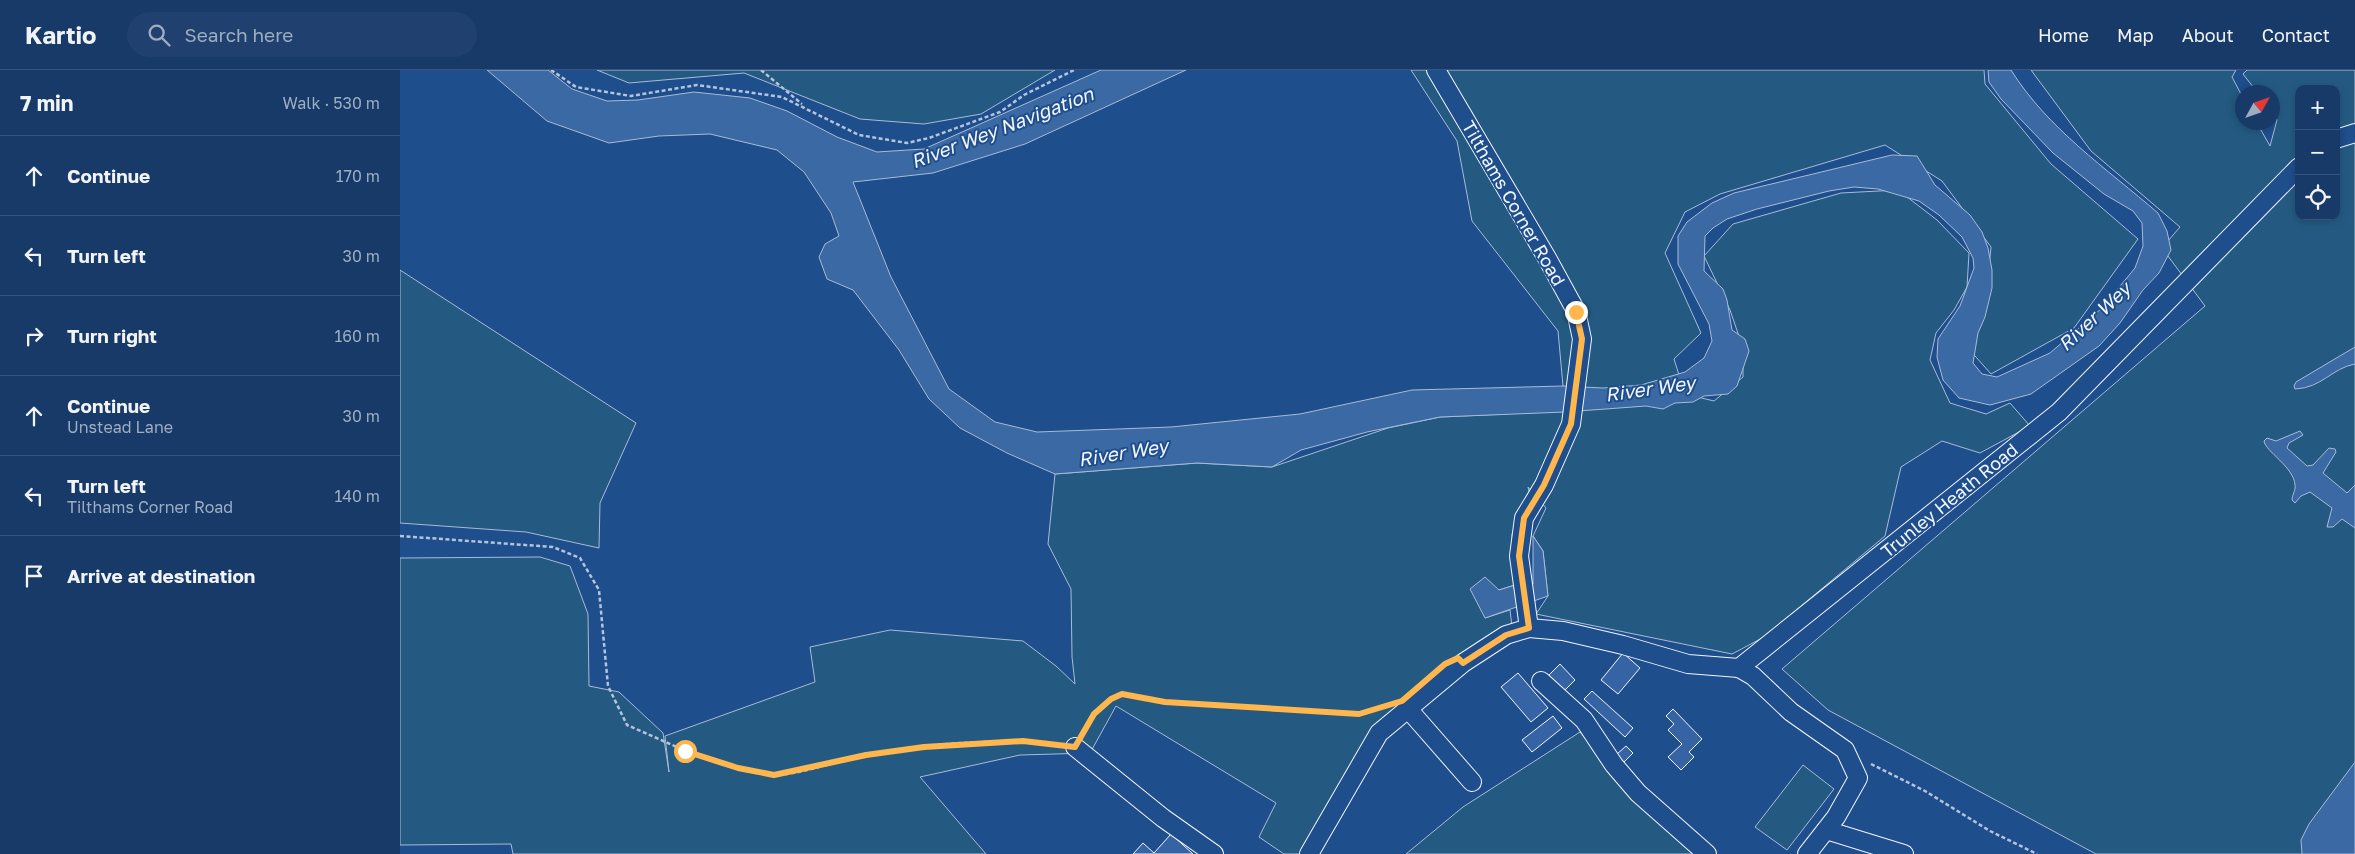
<!DOCTYPE html>
<html lang="en">
<head>
<meta charset="utf-8">
<style>
  :root { --surface:#173a69; --page:#20416f; --text:#f1f3f6; --muted:#9eadc0; --line:#36547d }
  body { margin:0; font-family:"Golos Text",sans-serif; background:var(--page); color:var(--text) }
  .controls { position:absolute; right:15px; top:15px; display:grid; overflow:hidden; border-radius:10px; box-shadow:0 2px 8px #0003 }
  .controls button { width:45px; height:45px; display:grid; place-items:center; padding:0; border:0; border-bottom:1px solid var(--line); background:var(--surface); color:var(--text); font:25px sans-serif }
  .compass { position:absolute; left:1835px; top:15px; width:45px; height:45px; border-radius:50%; background:var(--surface); box-shadow:0 2px 8px #0003; rotate:50deg }
  .stop { position:absolute; width:15px; height:15px; margin:-11px; border:4px solid #ffb74d; border-radius:50%; background:#fff }
  .stop.end { background:#ffb74d; border-color:#fff; box-shadow:0 1px 5px #0008 }
  .list { margin:0; padding:0; list-style:none }
  h2 { display:flex; justify-content:space-between; align-items:center; height:65px; margin:0; padding:0 20px; font-size:21px }
  h2 small { font-size:16px; font-weight:400; color:var(--muted) }
  .list li { display:grid; grid-template-columns:32px 1fr auto; gap:15px; align-items:center; box-sizing:border-box; height:80px; padding:0 20px; border-top:1px solid var(--line) }
  .list b { display:block; font-size:19px; white-space:nowrap }
  .list p { margin:0; font-size:16px; white-space:nowrap; color:var(--muted) }
  .list em { font-size:16px; font-style:normal; color:var(--muted) }
  .icon { flex:none; width:28px; height:28px; fill:none; stroke:currentColor; stroke-width:2; stroke-linecap:round; stroke-linejoin:round }
  .map { position:relative; flex:none; width:1955px; height:784px; overflow:hidden }
  header { display:flex; align-items:center; gap:30px; box-sizing:border-box; height:70px; padding:0 25px; background:var(--surface); border-bottom:1px solid var(--line) }
  header strong { font-size:24px }
  nav { display:flex; gap:28px; margin-inline-start:auto; font-size:18px }
  .search { width:350px; height:45px; background:var(--page); display:flex; align-items:center; gap:12px; box-sizing:border-box; padding:0 18px; border-radius:28px; color:var(--muted); font-size:19px }
  main { display:flex }
  aside { flex:1; background:var(--surface) }
  .map>svg:first-child { display:block }
</style>
</head>
<body>
<header>
<strong>Kartio</strong>
<div class="search"><svg class="icon" aria-label="search" viewBox="0 0 24 24"><circle cx="10" cy="10" r="6"/><path d="M15 15l6 6"/></svg>Search here</div>
<nav><a>Home</a><a>Map</a><a>About</a><a>Contact</a></nav>
</header>
<main>
<aside>
<h2>7 min<small>Walk · 530 m</small></h2>
<ul class="list">
<li><svg class="icon" aria-label="ahead" viewBox="0 0 24 24"><path d="M12 20V5M6 11l6-6 6 6"/></svg><div><b>Continue</b></div><em>170 m</em></li>
<li><svg class="icon" aria-label="left" viewBox="0 0 24 24"><path d="M17 20v-9H6M10 6l-5 5 5 5"/></svg><div><b>Turn left</b></div><em>30 m</em></li>
<li><svg class="icon" aria-label="right" viewBox="0 0 24 24"><path d="M7 20v-9h11M14 6l5 5-5 5"/></svg><div><b>Turn right</b></div><em>160 m</em></li>
<li><svg class="icon" aria-label="ahead" viewBox="0 0 24 24"><path d="M12 20V5M6 11l6-6 6 6"/></svg><div><b>Continue</b><p>Unstead Lane</p></div><em>30 m</em></li>
<li><svg class="icon" aria-label="left" viewBox="0 0 24 24"><path d="M17 20v-9H6M10 6l-5 5 5 5"/></svg><div><b>Turn left</b><p>Tilthams Corner Road</p></div><em>140 m</em></li>
<li><svg class="icon" aria-label="arrive" viewBox="0 0 24 24"><path d="M6 21V4h12l-3 4 3 4H6"/></svg><div><b>Arrive at destination</b></div></li>
</ul>
</aside>
<div class="map">
<svg width="1955" height="784" viewBox="0 0 1955 784">
  <rect width="100%" height="100%" fill="#1f4e8c"/>
  <g fill="#245a82" stroke="#a8bbd7" fill-rule="evenodd">
    <path d="M197,0H655L581,44L524,54L460,49L344,3L229,13Z"/>
    <path d="M1011,0H1584L1585,14L1651,94L1738,169L1674,258L1591,304L1568,278L1585,239L1591,177L1542,111L1485,75L1320,124L1285,142L1265,183L1301,263L1274,289L1285,324L1314,331L1343,307V278L1330,240L1304,186L1333,154L1441,123L1498,120L1537,150L1569,183L1567,217L1554,240L1536,263L1530,290L1550,333L1586,344L1610,333L1630,356L1580,383L1542,371L1501,397L1485,466L1364,567L1332,584L1136,544L1148,526L1143,481L1133,466L1146,438L1128,417L1131,430L1112,464L1115,515L1099,520L1085,548L1110,540L1112,557L1078,572L969,667L900,784H884L859,767L876,733L716,636L690,683L620,685L520,707L586,784H113L111,774L0,775V488L140,487L170,496L188,544L189,616L219,622L263,663L269,702L265,666L415,612L410,577L490,560L623,571L656,596L675,614L672,587L671,519L648,474L655,404L797,393L872,397L988,358L1040,347L1106,344L1190,334L1163,316L1158,261L1072,151L1057,71Z"/>
    <path d="M1631,0H1836L1832,7L1842,26V52L1857,53L1870,76L1877,50L1873,44L1872,22H1857L1843,4L1847,0H1955V784H1696L1428,640L1382,599L1805,236L1762,178L1780,157L1691,81ZM1899,19H1936V146H1899Z"/>
    <path d="M0,200L236,353L200,433L199,478L126,462L0,453Z"/>
    <path d="M1180,662L1254,748L1293,784H1006L1063,737Z"/>
    <path d="M1403,695L1434,719L1387,780L1355,757Z"/>
  </g>
  <g fill="#3b69a3" stroke="#a8bbd7">
    <path d="M87,0H148L172,19L207,31L238,30L294,22L350,28L387,41L437,67L477,82L524,79L701,0H786L625,74L533,103L453,112L491,207L549,319L595,352L637,362L771,357L900,344L1012,320L1163,316L1203,318L1241,315L1285,302L1304,288L1312,271L1309,254L1278,194V166L1287,152L1312,133L1334,123L1492,85L1517,86L1535,115L1570,145L1582,162L1588,178L1592,200V218L1585,247L1578,263L1573,293L1582,304L1597,307L1650,283L1702,238L1735,198L1743,176L1742,153L1733,141L1704,124L1653,83L1601,29L1589,12L1588,0H1611C1647,58 1707,99 1758,143L1767,161L1771,180L1759,203L1743,220L1720,253L1699,276L1631,324L1590,335L1559,328L1543,310L1537,287L1538,269L1560,236L1574,198L1573,188L1562,167L1539,145L1519,131L1478,119L1454,117L1429,121L1357,139L1327,149L1313,158L1305,166L1304,201L1323,219L1327,230L1332,260L1345,269L1349,281L1337,316L1328,324L1304,326L1293,332L1275,333L1263,339L1246,336L1165,342L1040,347L967,362L901,380L872,397L797,393L655,404L607,383L560,358L529,329L499,280L453,220L427,209L419,187L425,174L439,166L431,143L404,102L377,80L310,64L259,66L209,73L147,51Z"/>
    <path d="M1955,277V294C1932,298 1922,318 1895,319L1894,316L1896,312Z"/>
    <path d="M1900,361L1903,365L1889,373L1887,378L1907,396L1913,395L1929,378L1935,379L1936,382L1923,403L1947,423L1955,415V458L1942,449L1933,457H1927L1932,438L1910,422L1901,426L1895,433L1892,430C1892,425 1896,420 1895,415C1894,397 1865,381 1864,371L1867,368L1876,371Z"/>
    <path d="M1133,466L1143,481L1148,526L1085,548L1070,519L1085,507L1099,520L1115,515L1133,514Z"/>
    <path d="M1955,692V784H1902L1901,770L1909,754Z"/>
  </g>
  <g fill="#3563a3" stroke="#f2f6ff">
    <path d="M1223,583L1240,598L1218,624L1201,610Z"/>
    <path d="M1160,594L1175,610L1164,621L1149,605Z"/>
    <path d="M1118,603L1148,638L1131,652L1101,617Z"/>
    <path d="M1192,621L1233,658L1225,667L1184,629Z"/>
    <path d="M1273,639L1302,669L1289,682L1294,687L1281,700L1268,687L1282,674L1268,660L1274,654L1266,646Z"/>
    <path d="M1153,646L1162,658L1132,682L1122,670Z"/>
    <path d="M1226,676L1233,683L1223,693L1216,685Z"/>
    <path d="M771,764L793,784H733L743,773L754,783Z"/>
  </g>
  <g fill="none" stroke-linecap="round" stroke-linejoin="round">
    <defs>
      <g id="minor">
        <path d="M1036,0L1147,188L1176,241L1182,269L1171,354L1144,415L1124,448L1119,486L1129,558"/>
        <path d="M1936,69L1955,63"/>
        <path d="M1339,598L1353,606L1391,642L1445,680L1458,708L1436,747L1407,784"/>
        <path d="M1141,611L1184,650L1214,695L1238,723L1307,784"/>
        <path d="M1009,640L1072,712"/>
        <path d="M675,677L763,748L814,784"/>
        <path d="M1426,760L1504,784"/>
        <path d="M909,784L979,663L1063,593L1106,565L1129,558L1163,561L1223,575L1288,594L1339,598L1659,342L1899,97"/>
      </g>
    </defs>
    <use href="#minor" stroke="#f2f6ff" stroke-width="20"/>
    <g stroke="#b3c4dc" stroke-width="2.5" stroke-dasharray="4 2.5" stroke-linecap="butt">
      <path d="M151,0L176,17L231,26L297,15L382,27L459,65L507,73L529,68L600,42L624,25L674,0"/>
      <path d="M361,0L402,34"/>
      <path d="M0,466L153,477L180,488L199,520L208,616L227,655C269,673 326,702 373,705C395,706 441,690 465,685C527,674 599,667 661,676"/>
      <path d="M683,663L694,644L711,629L722,624L765,632L959,644L985,636"/>
      <path d="M1471,694L1525,721L1590,761L1637,784"/>
    </g>
    <use href="#minor" stroke="#1f4e8c" stroke-width="18"/>
  </g>
  <g fill="none" stroke-linecap="round" stroke-linejoin="round">
    <path stroke="#ffb74d" stroke-width="6" d="M285,681L338,698L374,705L466,685L524,677L623,671L675,677L694,644L711,629L722,624L765,632L959,644L1002,631L1045,594L1058,588L1063,593L1106,565L1129,558L1119,486L1124,448L1144,415L1171,354L1182,269L1176,242"/>
  </g>
  <g text-anchor="middle" dominant-baseline="central" stroke-width="4" stroke-linejoin="round" paint-order="stroke">
    <g font-size="18" fill="#f2f6ff" stroke="#1f4e8c">
      <text transform="translate(1114 133) rotate(60)">Tilthams Corner Road</text>
      <text transform="translate(1549 430) rotate(-39)">Trunley Heath Road</text>
    </g>
    <g font-size="19" font-style="italic" fill="#f2f6ff" stroke="#1f4e8c">
      <text transform="translate(602 57) rotate(-21)">River Wey Navigation</text>
      <text transform="translate(1694 246) rotate(-43)">River Wey</text>
      <text transform="translate(1250 318) rotate(-8)">River Wey</text>
      <text transform="translate(723 382) rotate(-9)">River Wey</text>
    </g>
  </g>
</svg>
<div class="controls">
<button>+</button>
<button>−</button>
<button><svg class="icon" aria-label="locate" viewBox="0 0 24 24"><circle cx="12" cy="12" r="6"/><path d="M12 2v4M12 18v4M2 12h4M18 12h4"/></svg></button>
</div>
<svg class="compass" viewBox="-18 -18 36 36"><path d="M0-13l5 13h-10z" fill="#e53935"/><path d="M0 13l5-13h-10z" fill="#9eadc0"/></svg>
<div class="stop" style="left:285px;top:681px"></div>
<div class="stop end" style="left:1176px;top:242px"></div>
</div>
</main>
</body>
</html>
